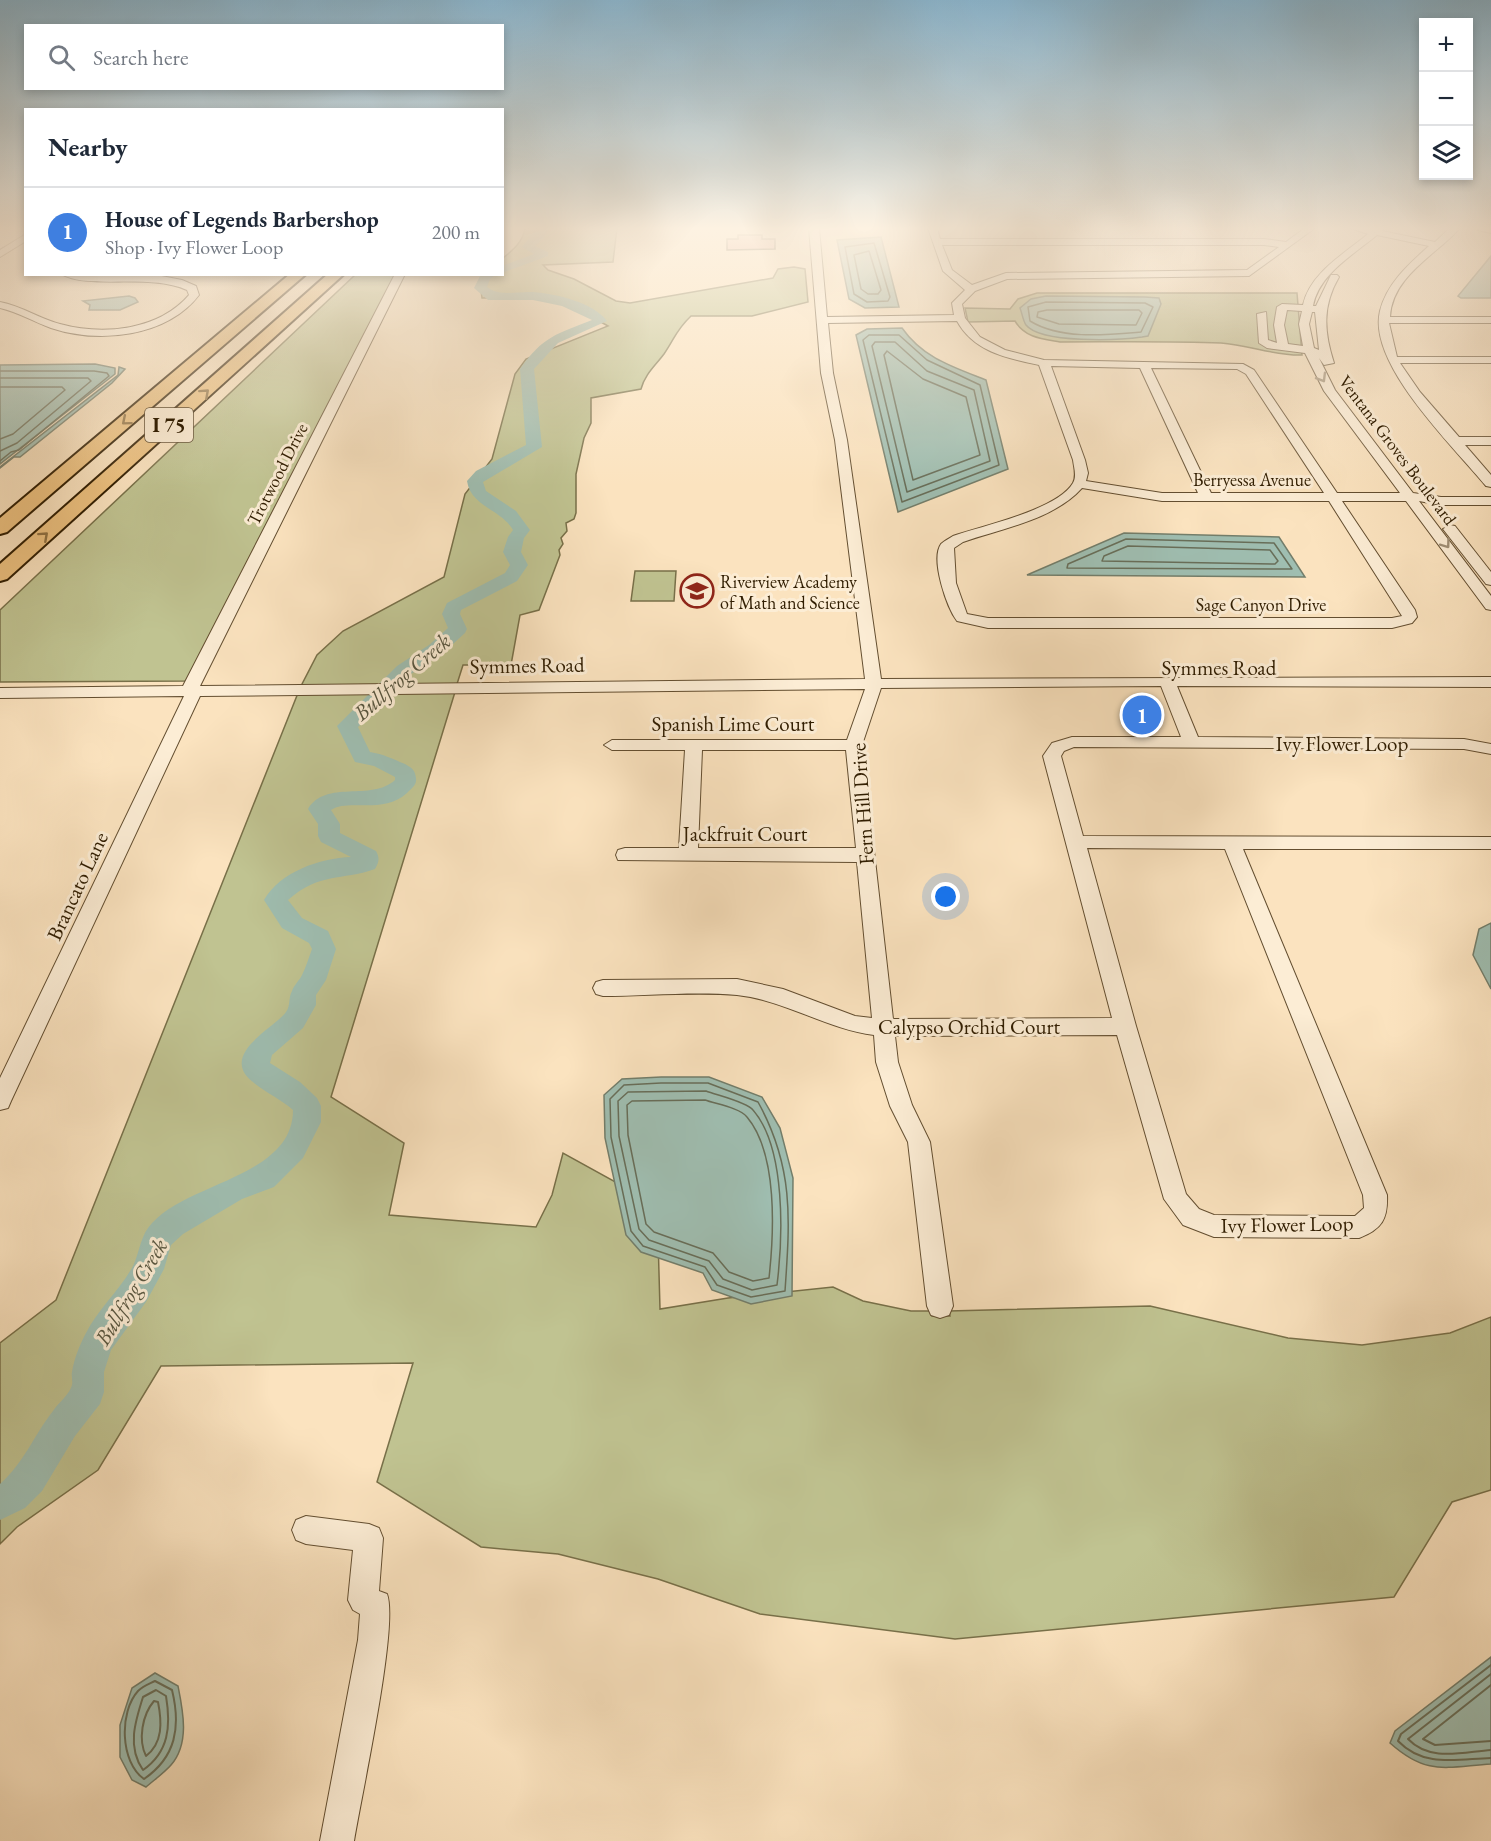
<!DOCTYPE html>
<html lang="en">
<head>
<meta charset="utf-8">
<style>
  :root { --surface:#fff; --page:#f6f6f7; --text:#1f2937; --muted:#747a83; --line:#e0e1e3; --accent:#ea580c }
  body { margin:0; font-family:"EB Garamond",serif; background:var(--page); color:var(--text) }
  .controls { position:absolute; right:18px; top:18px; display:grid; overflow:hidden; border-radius:0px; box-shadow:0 3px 9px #0003 }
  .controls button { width:54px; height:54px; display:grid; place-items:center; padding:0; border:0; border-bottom:2px solid var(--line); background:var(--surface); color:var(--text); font:30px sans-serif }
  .you { position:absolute; left:946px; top:897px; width:21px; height:21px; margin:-15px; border:4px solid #fff; border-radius:50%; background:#1a73e8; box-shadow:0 0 0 9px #1a73e833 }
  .badge { display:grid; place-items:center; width:39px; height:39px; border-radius:50%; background:var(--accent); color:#fff; font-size:20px; font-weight:700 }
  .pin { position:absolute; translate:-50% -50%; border:3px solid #fff; box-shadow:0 2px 6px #0006 }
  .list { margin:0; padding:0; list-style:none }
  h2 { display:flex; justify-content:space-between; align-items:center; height:78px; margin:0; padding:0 24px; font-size:26px }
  h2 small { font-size:20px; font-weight:400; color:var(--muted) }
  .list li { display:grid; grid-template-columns:39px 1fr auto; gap:18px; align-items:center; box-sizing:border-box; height:90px; padding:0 24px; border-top:2px solid var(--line) }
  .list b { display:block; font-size:22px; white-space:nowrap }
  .list p { margin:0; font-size:20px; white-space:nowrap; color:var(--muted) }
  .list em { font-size:20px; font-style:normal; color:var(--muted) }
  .icon { flex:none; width:33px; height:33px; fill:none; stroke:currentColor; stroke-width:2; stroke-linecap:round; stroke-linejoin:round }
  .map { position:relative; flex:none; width:1491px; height:1841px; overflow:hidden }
  .search { position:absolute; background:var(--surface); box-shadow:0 3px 9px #0003; left:24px; top:24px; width:480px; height:66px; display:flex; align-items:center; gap:15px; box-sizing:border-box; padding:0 21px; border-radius:0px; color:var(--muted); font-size:22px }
  .panel { position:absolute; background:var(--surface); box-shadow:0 3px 9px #0003; left:24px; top:108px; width:480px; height:168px; border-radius:0px }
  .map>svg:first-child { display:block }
</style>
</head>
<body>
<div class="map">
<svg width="1491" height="1841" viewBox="0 0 1491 1841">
  <rect width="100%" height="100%" fill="#fbe3bf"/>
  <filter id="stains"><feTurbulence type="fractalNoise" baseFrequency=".00333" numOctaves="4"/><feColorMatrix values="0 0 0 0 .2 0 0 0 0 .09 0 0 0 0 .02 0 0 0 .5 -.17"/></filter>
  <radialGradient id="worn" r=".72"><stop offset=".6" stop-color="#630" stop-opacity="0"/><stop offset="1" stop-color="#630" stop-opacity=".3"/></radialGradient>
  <g fill="#c0c391" stroke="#787049" stroke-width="1.5">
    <path d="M525,228H617L613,262L543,265L548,270L574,279L616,301L630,303L773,278L778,269L794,267L805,269L808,302L752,316H691C676,330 675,338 664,354C655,366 645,374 641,389L591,398V423L584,438L576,474V513L574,519L566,523L567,531L561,538L563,544L559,550L560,555L539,610L520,615L511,665H463L457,684L301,686L317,655L343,631L444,577L465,494L492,459L515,374L526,359L608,326L556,297L482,298L480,282L484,275L502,274L503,258C513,250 523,242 525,228Z"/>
    <path d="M355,275H397L188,681L0,682V610Z"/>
    <path d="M1037,293H1297L1302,355C1275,356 1249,345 1221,343C1168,341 1114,342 1060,342C1043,339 1025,338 1015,321L968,322L965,308L1010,309L1018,299Z"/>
    <path d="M635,571H676L674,601H631Z"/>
    <path d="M455,692L331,1097L404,1143L389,1215L536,1227L552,1195L563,1153L621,1185L658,1237L660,1309L728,1298L833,1287L863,1301L911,1311H931L932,1316H950L949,1311L1150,1306L1288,1338L1362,1345L1450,1333L1491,1317V1490L1452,1502L1394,1597L955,1639L760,1614L658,1579L558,1554L481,1547L377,1482L413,1363L161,1366L98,1470L17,1527L0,1544V1343L56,1300L298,693Z"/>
  </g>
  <g fill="#9fbeb1" stroke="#737e6b" stroke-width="1.5">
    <path d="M881,237L899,307L865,308L849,299L837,240Z"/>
    <path d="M1491,256V298H1461L1458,296Z"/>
    <path d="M129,296L135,298L138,302L120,310H89L90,305L83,301Z"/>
    <path d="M1046,296L1145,297L1159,298L1161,304L1148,336L1142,337C1120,340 1041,344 1026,325C1023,321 1022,313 1020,308L1031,299Z"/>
    <path d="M902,328C923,358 953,367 986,380L1008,469L898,512L856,335L867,329Z"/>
    <path d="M95,364L115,368V374L0,464V365Z"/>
    <path d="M119,367L125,369L112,383L20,457H14L0,468V467L118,375Z"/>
    <path d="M1124,533L1279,537L1305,577L1027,575Z"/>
    <path d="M1491,923V989L1473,955L1479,929Z"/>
    <path d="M661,1077H709L762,1097L780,1128L793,1178L792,1296L751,1304L712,1290L703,1273L641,1252L626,1235L605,1138L604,1095L622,1079Z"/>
    <path d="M1491,1657V1764C1445,1767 1427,1776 1390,1743L1395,1731Z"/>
    <path d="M155,1673L178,1686C183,1711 190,1743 171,1765C164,1773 154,1780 146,1787L132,1780L120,1757V1725L132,1688Z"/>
  </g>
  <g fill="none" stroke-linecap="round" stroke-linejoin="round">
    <g stroke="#686e59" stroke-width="1.5">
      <path d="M874,243L890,297L888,301L867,302L854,294L845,247Z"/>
      <path d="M869,251L881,290L878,294H868L861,289L854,255Z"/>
      <path d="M1046,302L1145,303L1153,307L1141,332C1106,335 1061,340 1030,321L1028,307Z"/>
      <path d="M1047,310H1139L1142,313L1136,325L1059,324L1037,317L1038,312Z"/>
      <path d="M869,335H899L927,360L980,385L999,465L902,502L863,340Z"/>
      <path d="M875,342H895L927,371L974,390L990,461L907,492L872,346Z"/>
      <path d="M887,351L923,379L966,397L980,455L913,480L884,355Z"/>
      <path d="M0,371H94L107,373L109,376L19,450L11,452L0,461"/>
      <path d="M0,378H88L91,381L17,443L0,451"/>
      <path d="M0,387H62L65,390L13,434L0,439"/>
      <path d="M1126,539L1274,543L1292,569L1067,568L1068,564Z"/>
      <path d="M1128,546L1270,550L1278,561L1275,564L1102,561L1104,556Z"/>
      <path d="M661,1083H708L758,1102C794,1167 790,1219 785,1291L751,1297L717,1285L705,1267L643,1246L631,1231L611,1137L610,1099L624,1085Z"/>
      <path d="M706,1091C716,1095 747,1102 753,1110C786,1148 783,1237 777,1285L752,1290L723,1279L709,1261L649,1240L639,1229L619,1136L618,1101L628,1092Z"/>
      <path d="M705,1100C716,1104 740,1108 747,1117C778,1154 774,1233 769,1278L753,1281L729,1272L713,1253L654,1232L646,1224L628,1135L627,1105L632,1101Z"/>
    </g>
    <g stroke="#686e59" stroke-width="2">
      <path d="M1491,1665L1401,1734L1398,1741C1424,1768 1457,1759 1491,1758"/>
      <path d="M1491,1674L1408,1739C1430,1762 1462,1752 1491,1750"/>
      <path d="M155,1681L172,1690C181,1727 176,1757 144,1779C120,1762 119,1712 138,1691C143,1686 149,1684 155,1681Z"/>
      <path d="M1491,1685L1423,1739L1435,1745L1491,1741"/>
      <path d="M156,1690L166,1696C171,1726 169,1752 143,1770C127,1747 135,1722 143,1697Z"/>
      <path d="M154,1701L158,1702C162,1722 163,1743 146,1756C138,1740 142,1715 154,1701Z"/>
    </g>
    <g fill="#9fbeb1" fill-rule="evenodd">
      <path d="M537,228H549L543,239L535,246L548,252V256L502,273V266L534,254L522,247Z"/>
      <path d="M481,274H497L490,279L487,287C500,297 516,291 533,292C556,294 593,302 607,321L558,343L534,369L542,447L483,482L486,491L516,511L530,530L524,538L521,552L528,565L517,581L461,610L460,614L467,629L465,633L443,653L411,674L358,727L370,752C383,754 393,759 405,764C412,768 415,770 416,778C417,785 412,788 407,793C383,815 348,798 331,810L340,824V833L376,851C380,858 379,862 375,869C341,881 320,872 288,900L302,918L328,931L336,949L326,980L316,995V1005L303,1028L272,1055L270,1063L300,1082L317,1098L321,1106V1122L303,1158L274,1187L242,1199L183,1234L171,1245L164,1269L146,1302L111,1350L104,1372V1392L100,1404L75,1436L42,1491L25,1508L0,1520V1484C24,1463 34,1435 53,1411C58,1403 70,1394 72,1385C73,1381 71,1376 72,1372C74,1359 80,1344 86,1333C98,1309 120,1290 133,1266C139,1254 140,1239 148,1228C182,1182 293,1179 293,1110C281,1099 253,1086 245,1074C229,1049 275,1027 286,1012C291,1005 288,998 292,991C294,985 299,981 302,975C306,967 309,957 312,949L309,943L282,928L264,900C280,872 320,858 351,857L321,842L318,836V824L308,809C326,779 371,802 395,780V777L374,766L355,762L337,726L397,666L429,645L448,628L442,614L447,603L505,573L510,565L503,552L508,537L513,530C501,509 471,507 467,481L476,471L526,445L520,369C543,336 557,334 592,320L562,306L533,300H488L474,288Z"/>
    </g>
  </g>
  <path fill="#e59b8c" stroke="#301d01" stroke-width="1.5" d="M738,235H762V239H775V249L727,250V239H738Z"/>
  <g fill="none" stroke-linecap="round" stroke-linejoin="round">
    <defs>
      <g id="minor">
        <path d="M809,228H819L827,317L954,315L952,303L965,290L943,271L928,228H937L940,239H1264L1286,242L1305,228H1315L1249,276L1007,279L975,291L962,304L965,318L980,337L1005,350L1044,360L1243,364L1254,370L1337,493H1400L1324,391L1305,353L1267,348L1259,343L1257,314L1266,312L1268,340L1277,343L1274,325L1277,307L1282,304L1303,305C1310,273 1344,254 1368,234L1350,228H1384L1382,231L1435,242L1450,228H1460C1436,255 1392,276 1390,317H1491V323H1389L1397,357H1491V363H1400L1420,392L1459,437H1491V445H1465L1491,475V487L1486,486C1454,447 1367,364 1380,311C1387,283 1409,264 1429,246L1377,235C1353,255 1319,274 1313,306H1316L1331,275H1337L1339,277C1322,306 1324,332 1334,363L1324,365L1319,358L1335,390L1413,493L1441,497H1491V505H1440L1419,501L1491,596V610L1486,609L1406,501H1342L1415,610L1417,617L1412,623L1392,628H988L957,621C947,608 930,559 941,544C944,541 950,538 953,536C982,526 1057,510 1073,483C1077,476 1074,468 1073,460L1039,365C1007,358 974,352 957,321L828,323L833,373L847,440L881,679L1491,677V687L1177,686L1198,737L1464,739L1491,744V754L1464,749L1074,747L1064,751L1061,756L1083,836L1491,837V849H1243L1387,1195C1388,1219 1382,1229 1359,1238L1214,1237L1183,1225L1164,1199L1117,1035L895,1036L898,1062L912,1105L930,1142L953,1306L949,1315L940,1318L931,1315L927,1306L908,1142L890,1106L876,1062L874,1035C826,1029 785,1000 737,995C694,991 646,996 603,996L596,994L593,988L596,982L603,980L737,979L783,989L855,1016L872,1018L857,862L618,860L616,855L618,850L625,848H679L685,750H612L604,745L612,740H847L865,689L200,696L11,1101L8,1108L0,1110V1078L184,696L0,698V688L183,686L395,274H405L200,686L865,679L835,440L821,373ZM942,245H1264L1279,247L1247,270L1006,273L972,285L952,270ZM1287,310L1302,311L1299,324L1303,346L1288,344L1284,325ZM1312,312H1315L1319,350L1314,348L1309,324ZM1051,366L1140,368L1198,493H1162L1086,481L1088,473L1085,460ZM1151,368L1237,369L1246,374L1324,493H1211ZM1082,488L1162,501H1329L1402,616L1392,618H988L967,614L956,583L954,548L963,542C1003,528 1053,520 1082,488ZM1161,686L1181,737H1072L1052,743L1043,756L1112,1018L893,1019L862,745L881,688ZM702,750H846L856,848H698ZM1087,848L1225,849L1363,1195L1364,1208L1355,1216L1214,1215L1199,1209L1186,1194L1136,1026Z"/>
        <path d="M1477,228H1491V233L1478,230Z"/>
        <path d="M26,234V241L0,257V250Z"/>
        <path d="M61,274H151L182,280L196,286L199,295C167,337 99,344 51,328C34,322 18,312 0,308V302C22,306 40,319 60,324C104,336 159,330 189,295L187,290C149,273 88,290 61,274Z"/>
        <path d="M1450,525L1455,526L1491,572V585L1486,584L1443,529Z"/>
        <path d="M306,1516L369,1524L379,1528L383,1538L379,1591L387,1594C399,1625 361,1797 354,1841H320L358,1640L360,1614L353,1610L348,1600L353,1550L306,1544L296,1540L292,1530L296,1520Z"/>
      </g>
      <g id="highway">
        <path d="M290,274H306L7,532L0,534V518Z"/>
        <path d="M328,274H344L7,579L0,581V564Z"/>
      </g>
    </defs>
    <use href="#minor" stroke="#634e30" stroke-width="2"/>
    <use href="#highway" stroke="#301d01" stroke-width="4"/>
    <use href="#minor" fill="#fcedd5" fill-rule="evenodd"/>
    <use href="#highway" fill="#eec280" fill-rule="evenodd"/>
  </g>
  <defs><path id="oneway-chevron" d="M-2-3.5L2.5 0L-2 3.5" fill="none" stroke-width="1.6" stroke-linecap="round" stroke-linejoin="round" transform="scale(1.5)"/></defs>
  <g stroke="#a08f76">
    <use href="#oneway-chevron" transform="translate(1322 378) rotate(59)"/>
    <use href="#oneway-chevron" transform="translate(1446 544) rotate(54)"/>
  </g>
  <g stroke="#8f7040">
    <use href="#oneway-chevron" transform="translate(205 393) rotate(-42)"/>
    <use href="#oneway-chevron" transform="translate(126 421) rotate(140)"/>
    <use href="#oneway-chevron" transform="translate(44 536) rotate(-42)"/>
  </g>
  <linearGradient id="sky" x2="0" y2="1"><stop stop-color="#8bb8d2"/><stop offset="0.47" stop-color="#fdf2e2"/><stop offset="1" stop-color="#fdf2e2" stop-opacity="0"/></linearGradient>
  <rect width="1491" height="486" fill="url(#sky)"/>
  <defs>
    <symbol id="school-ring" viewBox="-11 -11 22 22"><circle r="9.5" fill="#fcedd5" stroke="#8f2418" stroke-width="1.5"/><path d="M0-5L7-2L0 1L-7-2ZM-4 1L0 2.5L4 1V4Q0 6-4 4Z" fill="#8f2418"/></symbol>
  </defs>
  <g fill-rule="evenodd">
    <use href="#school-ring" x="678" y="572" width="38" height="38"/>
  </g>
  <g text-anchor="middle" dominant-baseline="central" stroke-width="6" stroke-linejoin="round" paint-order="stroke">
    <g font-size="18" fill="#301d01" stroke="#fcedd5">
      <text transform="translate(1398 450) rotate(53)">Ventana Groves Boulevard</text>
      <text transform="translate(277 474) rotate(-63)">Trotwood Drive</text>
      <text x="1252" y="479">Berryessa Avenue</text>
      <text x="1261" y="604">Sage Canyon Drive</text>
    </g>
    <g font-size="18" fill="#301d01" stroke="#fcedd5" text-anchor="start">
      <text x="720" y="581">Riverview Academy<tspan x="720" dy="21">of Math and Science</tspan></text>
    </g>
    <rect fill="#fcedd5" stroke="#6d5b41" stroke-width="1.5" x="145" y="408" width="48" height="34" rx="4.5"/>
    <g font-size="20" font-weight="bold" fill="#301d01">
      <text x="169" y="425">I 75</text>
    </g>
    <g font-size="21" fill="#301d01" stroke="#fcedd5">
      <text transform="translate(527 665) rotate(-1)">Symmes Road</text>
      <text x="1219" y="667">Symmes Road</text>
      <text x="733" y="723">Spanish Lime Court</text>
      <text x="1342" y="743">Ivy Flower Loop</text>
      <text transform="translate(862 804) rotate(-94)">Fern Hill Drive</text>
      <text x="745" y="833">Jackfruit Court</text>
      <text transform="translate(77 886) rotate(-65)">Brancato Lane</text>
      <text x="969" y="1026">Calypso Orchid Court</text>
      <text transform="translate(1287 1224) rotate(-1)">Ivy Flower Loop</text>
    </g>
    <g font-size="22" font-style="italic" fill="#57553f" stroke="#fcedd5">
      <text transform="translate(402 677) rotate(-41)">Bullfrog Creek</text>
      <text transform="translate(131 1292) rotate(-59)">Bullfrog Creek</text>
    </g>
  </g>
  <rect width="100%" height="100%" filter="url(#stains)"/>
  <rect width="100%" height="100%" fill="url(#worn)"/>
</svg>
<div class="controls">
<button>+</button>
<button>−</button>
<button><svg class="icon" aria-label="layers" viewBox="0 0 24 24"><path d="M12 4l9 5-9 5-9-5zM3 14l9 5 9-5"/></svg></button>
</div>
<div class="you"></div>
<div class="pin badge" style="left:1142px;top:715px;background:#3f7fe0">1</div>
<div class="search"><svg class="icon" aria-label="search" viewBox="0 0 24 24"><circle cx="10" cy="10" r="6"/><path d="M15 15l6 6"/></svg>Search here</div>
<section class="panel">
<h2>Nearby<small></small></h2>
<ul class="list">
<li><span class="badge" style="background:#3f7fe0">1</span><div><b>House of Legends Barbershop</b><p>Shop · Ivy Flower Loop</p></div><em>200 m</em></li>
</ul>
</section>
</div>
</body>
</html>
